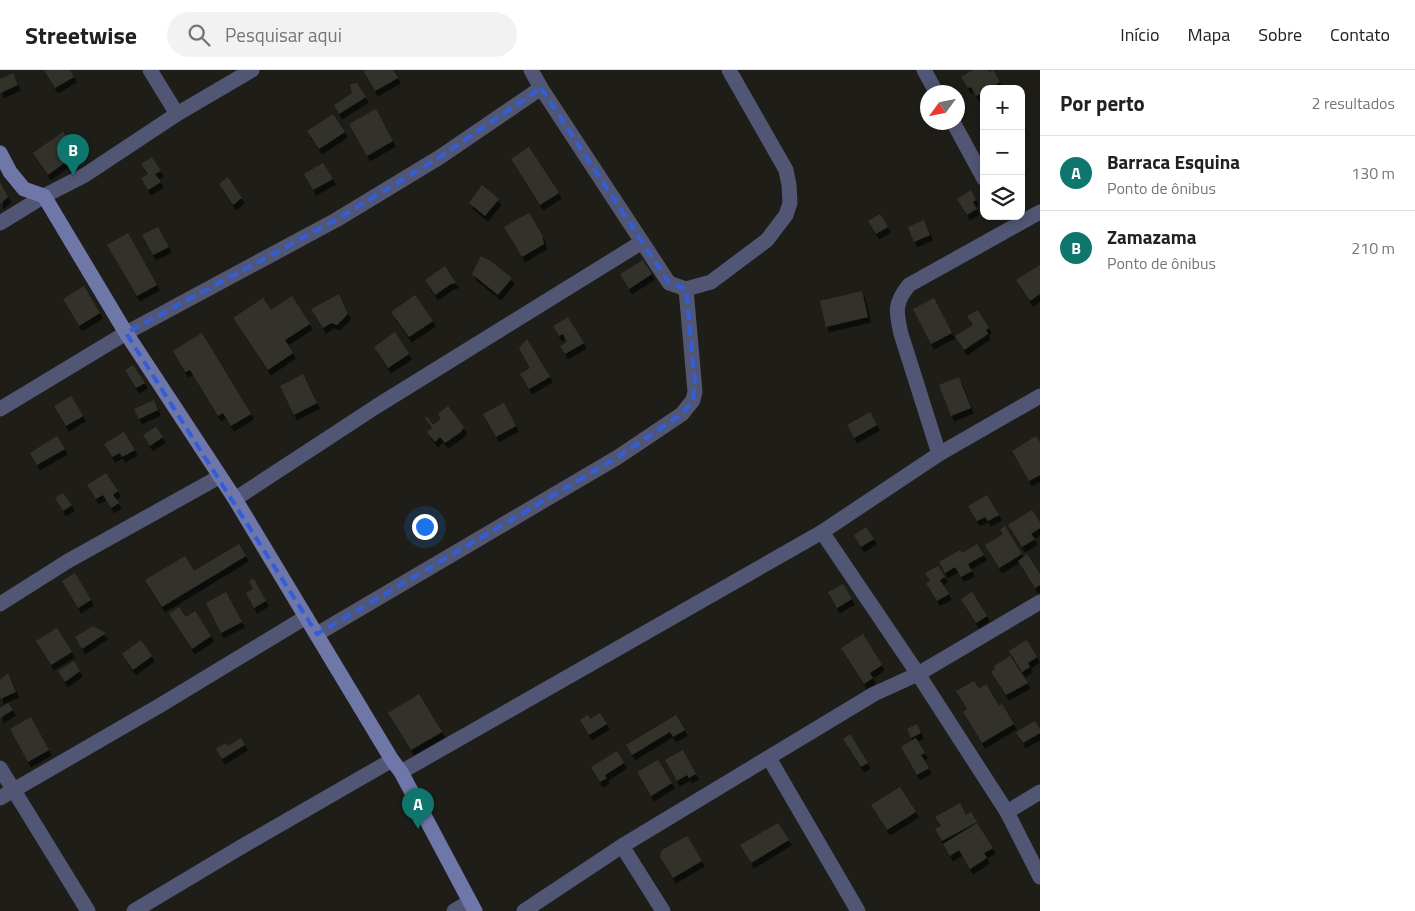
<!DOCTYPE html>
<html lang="pt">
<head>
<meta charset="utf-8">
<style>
  :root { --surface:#fff; --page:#f2f2f2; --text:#202124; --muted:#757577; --line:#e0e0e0; --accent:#0f766e }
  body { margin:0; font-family:"Titillium Web",sans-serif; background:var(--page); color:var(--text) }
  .controls { position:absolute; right:15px; top:15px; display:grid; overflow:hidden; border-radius:10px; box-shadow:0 2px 8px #0003 }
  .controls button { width:45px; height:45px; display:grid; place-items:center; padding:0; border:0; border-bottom:1px solid var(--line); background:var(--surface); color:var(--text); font:25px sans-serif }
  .compass { position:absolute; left:920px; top:15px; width:45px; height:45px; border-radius:50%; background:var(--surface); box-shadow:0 2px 8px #0003; rotate:237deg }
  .you { position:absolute; left:424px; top:456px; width:18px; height:18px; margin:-12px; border:4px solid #fff; border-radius:50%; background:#1a73e8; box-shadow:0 0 0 8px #1a73e833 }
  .badge { display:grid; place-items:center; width:32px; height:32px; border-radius:50%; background:var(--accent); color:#fff; font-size:16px; font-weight:700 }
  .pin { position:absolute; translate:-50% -41px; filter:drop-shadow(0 1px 2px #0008) }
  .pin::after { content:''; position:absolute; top:26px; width:18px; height:15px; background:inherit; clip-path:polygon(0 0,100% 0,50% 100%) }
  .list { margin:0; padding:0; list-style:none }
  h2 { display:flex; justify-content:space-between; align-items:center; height:65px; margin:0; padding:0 20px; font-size:21px }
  h2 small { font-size:16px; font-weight:400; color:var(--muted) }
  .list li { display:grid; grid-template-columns:32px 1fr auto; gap:15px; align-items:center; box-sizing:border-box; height:75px; padding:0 20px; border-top:1px solid var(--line) }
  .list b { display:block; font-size:19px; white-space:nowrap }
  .list p { margin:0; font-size:16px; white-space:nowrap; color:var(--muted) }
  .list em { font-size:16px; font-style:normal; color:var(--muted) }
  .icon { flex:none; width:28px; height:28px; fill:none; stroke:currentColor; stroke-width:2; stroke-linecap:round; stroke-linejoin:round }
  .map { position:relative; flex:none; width:1040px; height:841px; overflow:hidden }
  header { display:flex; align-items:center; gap:30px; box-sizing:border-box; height:70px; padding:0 25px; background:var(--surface); border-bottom:1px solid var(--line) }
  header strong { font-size:24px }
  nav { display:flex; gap:28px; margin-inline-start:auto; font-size:18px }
  .search { width:350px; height:45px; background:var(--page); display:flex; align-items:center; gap:12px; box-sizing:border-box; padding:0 18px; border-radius:28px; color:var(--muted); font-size:19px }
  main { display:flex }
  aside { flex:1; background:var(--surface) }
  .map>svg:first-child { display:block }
</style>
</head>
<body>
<header>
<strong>Streetwise</strong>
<div class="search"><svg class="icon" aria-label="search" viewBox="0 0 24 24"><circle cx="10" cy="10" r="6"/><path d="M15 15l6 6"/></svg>Pesquisar aqui</div>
<nav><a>Início</a><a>Mapa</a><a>Sobre</a><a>Contato</a></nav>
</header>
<main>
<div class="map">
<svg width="1040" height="841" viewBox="0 0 1040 841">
  <defs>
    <filter id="shadow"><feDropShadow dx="3" dy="5.5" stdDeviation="0" flood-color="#0009"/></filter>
  </defs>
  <rect width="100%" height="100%" fill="#1e1d18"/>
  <g fill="#32322c" filter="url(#shadow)">
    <path d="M44,0H70L74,7L55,18Z"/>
    <path d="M363,0H393L398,8L375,21Z"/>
    <path d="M973,0H988L989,2L993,0L1000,12L988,19H984V22L976,26L971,17L968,18L961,7Z"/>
    <path d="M13,3L18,15L0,23V9Z"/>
    <path d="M357,13L366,27L339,44L334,35L352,23L350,14Z"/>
    <path d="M376,39L393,71L367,86L349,54Z"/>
    <path d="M333,44L345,62L319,79L307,61Z"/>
    <path d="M63,62L78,83L48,105L33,83Z"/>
    <path d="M529,77L559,123L540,135L511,89Z"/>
    <path d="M152,87L161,101L155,104L161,112L148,120L141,108L148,104L141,94Z"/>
    <path d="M323,93L333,109L313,120L304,104Z"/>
    <path d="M228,107L242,128L233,135L219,114Z"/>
    <path d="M0,112L8,127L0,134Z"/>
    <path d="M482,115L499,129L485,146L469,133Z"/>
    <path d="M971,120L976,130L973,132L977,139L967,145L957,129Z"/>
    <path d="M529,143L542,165L544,174L522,187L504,157Z"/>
    <path d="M880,144L888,157L876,164L868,151Z"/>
    <path d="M924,150L930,165L914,172L908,157Z"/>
    <path d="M158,157L169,177L153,185L142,165Z"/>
    <path d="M128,163L157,215L137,226L107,175Z"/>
    <path d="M481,186L492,192L512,208L498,225L472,204Z"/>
    <path d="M643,190L652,204L629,219L620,204Z"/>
    <path d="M1040,195V224L1030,231L1016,210Z"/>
    <path d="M445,196L456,213L451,214L435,225L425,210Z"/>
    <path d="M84,216L100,243L79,256L63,229Z"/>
    <path d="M862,221L868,247L826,257L820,231Z"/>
    <path d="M339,224L348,244L337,255L331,253L323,258L311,239Z"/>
    <path d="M415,225L433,251L409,267L391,242Z"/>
    <path d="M292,226L310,254L285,270L293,283L268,300L233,248L263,228L271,240Z"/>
    <path d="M934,228L952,263L931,274L913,239Z"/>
    <path d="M978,240L989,258L986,260L988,264L964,280L955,266L973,255L967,246Z"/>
    <path d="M568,247L584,273L565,284L560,276L567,272L563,264L559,266L553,256Z"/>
    <path d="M395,262L409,284L388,298L374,277Z"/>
    <path d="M202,263L251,344L231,356L223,343L218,346L190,300L185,302L173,281Z"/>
    <path d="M527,269L550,307L529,319L520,304L530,298L519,278Z"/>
    <path d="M133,295L145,313L136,318L125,300Z"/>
    <path d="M303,304L317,333L294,345L280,316Z"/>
    <path d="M959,307L971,338L951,346L939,315Z"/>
    <path d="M71,326L83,346L66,356L54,336Z"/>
    <path d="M154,330L158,340L139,349L134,339Z"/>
    <path d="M504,333L516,356L496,367L483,344Z"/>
    <path d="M448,336L464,357L461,362L445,373L440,367L435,372L427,362L432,358L425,348L427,347L433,355L441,349L438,344Z"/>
    <path d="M870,342L877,355L854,368L847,355Z"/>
    <path d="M156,357L163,367L150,376L143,365Z"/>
    <path d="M124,362L135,380L122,387L120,383L112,387L104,374Z"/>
    <path d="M57,366L65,379L37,395L30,383Z"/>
    <path d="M1036,366L1040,372V405L1029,411L1012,381Z"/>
    <path d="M106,403L118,421L113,425L119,433L111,438L103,425L96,429L87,415Z"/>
    <path d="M63,423L72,435L63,441L55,428Z"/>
    <path d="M987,425L999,445L988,451L985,447L977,451L968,436Z"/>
    <path d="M1032,440L1040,452V458L1031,464L1035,469L1022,477L1008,455Z"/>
    <path d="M1005,456L1022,484L999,498L985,475L1003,464L1000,460Z"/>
    <path d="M866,457L874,469L861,477L854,465Z"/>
    <path d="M239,474L246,486L162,537L145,510L185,486L194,501Z"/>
    <path d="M977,474L984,485L968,494L972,501L961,507L955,497L945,503L939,492L960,480L962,483Z"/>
    <path d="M1027,484L1040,504V515L1035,518L1018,491Z"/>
    <path d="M938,496L945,507L940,510L949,524L937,531L926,513L930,511L925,503Z"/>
    <path d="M75,503L91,530L78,538L62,511Z"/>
    <path d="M254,509L266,531L254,538L246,523L253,519L249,511Z"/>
    <path d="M843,514L852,529L837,538L828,522Z"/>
    <path d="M226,522L242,552L221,563L206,533Z"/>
    <path d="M972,522L987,546L976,553L961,529Z"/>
    <path d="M179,537L186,547L195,541L211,566L192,579L169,544Z"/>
    <path d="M93,556L106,563L82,579L75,567Z"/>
    <path d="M57,558L72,582L51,595L36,571Z"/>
    <path d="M863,564L882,595L870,603L873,608L864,614L841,578Z"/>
    <path d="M141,570L152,586L133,600L122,584Z"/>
    <path d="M1027,570L1037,587L1028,593L1030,597L1022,602L1009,581Z"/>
    <path d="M1010,586L1028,613L1006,625L991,602L995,599L994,596Z"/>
    <path d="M74,591L80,601L65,612L58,601Z"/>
    <path d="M8,603L16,622L0,629V610Z"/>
    <path d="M974,611L979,619L986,614L999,636L1002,634L1014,654L982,673L963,642L967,639L956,621Z"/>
    <path d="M419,624L442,662L411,680L388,643Z"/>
    <path d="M8,633L13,640L0,648V638Z"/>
    <path d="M600,643L607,654L589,665L580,650L588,645L590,649Z"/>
    <path d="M676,645L685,660L673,667L670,662L632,685L626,675Z"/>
    <path d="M31,647L49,680L28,692L10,659Z"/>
    <path d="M1035,651L1040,659V663L1023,673L1016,662Z"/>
    <path d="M917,654L921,663L911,668L907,659Z"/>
    <path d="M850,664L868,693L861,697L843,669Z"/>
    <path d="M241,668L245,675L222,689L216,679L226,673L228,676Z"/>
    <path d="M916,668L925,683L921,685L929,698L917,705L901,677Z"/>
    <path d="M683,680L696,704L689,708L687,705L677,711L665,690Z"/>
    <path d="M617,681L624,693L605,705L607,708L600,712L591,697Z"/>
    <path d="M658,690L672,713L651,726L637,702Z"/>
    <path d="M900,717L916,742L887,760L871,735Z"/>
    <path d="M960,733L966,745L971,742L977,752L942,771L935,759L941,756L935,747Z"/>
    <path d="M778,753L789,770L751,793L740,775Z"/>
    <path d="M977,753L993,778L984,783L987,788L970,799L959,780L950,786L943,774Z"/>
    <path d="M687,766L702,791L673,808L660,787L662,780Z"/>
  </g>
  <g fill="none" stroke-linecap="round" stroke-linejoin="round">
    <g stroke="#515675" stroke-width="15">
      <path d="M150,0L177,44"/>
      <path d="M531,0L541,18L669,213L686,219L711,212L767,170L786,145L790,133L789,115L786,100L729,0"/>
      <path d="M924,0L936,22"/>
      <path d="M953,52L984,109"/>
      <path d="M0,153L44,126L85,105L177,44L252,0"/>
      <path d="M0,339L126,263L336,150L440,87L541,18"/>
      <path d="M939,384L901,264C896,242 894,233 909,215L1040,142"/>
      <path d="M235,429L377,336L642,172"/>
      <path d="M822,462L918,604L1007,742L1040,807"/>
      <path d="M0,534L68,491L219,407"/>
      <path d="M317,564L618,387L682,344L693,330L695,322L686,219"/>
      <path d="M769,688L858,841"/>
      <path d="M0,698L88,841"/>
      <path d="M401,702L822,462L939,384L1040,326"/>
      <path d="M0,728L159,636L306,547"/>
      <path d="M1007,742L1040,722"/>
      <path d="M622,776L663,841"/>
      <path d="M134,841L241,777L392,690"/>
      <path d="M454,841L469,832"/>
      <path d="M524,841L622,776L874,624L918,604L1040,532"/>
    </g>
    <path stroke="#6f76a8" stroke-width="15" d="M0,83L10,102L24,119L44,126L126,263L235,429L392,690L401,702L475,841"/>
  </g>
  <path fill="none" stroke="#325ed9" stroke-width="4" stroke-dasharray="10 6" stroke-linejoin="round" d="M541,18L669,213L686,219L695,314L693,330L682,344L618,387L317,564L126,263L336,150L440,87Z"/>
</svg>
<div class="controls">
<button>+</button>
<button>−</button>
<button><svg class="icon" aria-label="layers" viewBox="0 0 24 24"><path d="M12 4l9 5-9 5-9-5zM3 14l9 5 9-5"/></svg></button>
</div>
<svg class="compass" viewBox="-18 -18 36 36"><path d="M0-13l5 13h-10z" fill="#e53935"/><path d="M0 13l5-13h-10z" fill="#757577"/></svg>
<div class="you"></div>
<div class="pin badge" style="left:418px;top:759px">A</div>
<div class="pin badge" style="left:73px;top:105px">B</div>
</div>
<aside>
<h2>Por perto<small>2 resultados</small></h2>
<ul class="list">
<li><span class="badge">A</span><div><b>Barraca Esquina</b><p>Ponto de ônibus</p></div><em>130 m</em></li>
<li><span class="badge">B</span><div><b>Zamazama</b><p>Ponto de ônibus</p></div><em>210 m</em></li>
</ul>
</aside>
</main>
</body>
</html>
